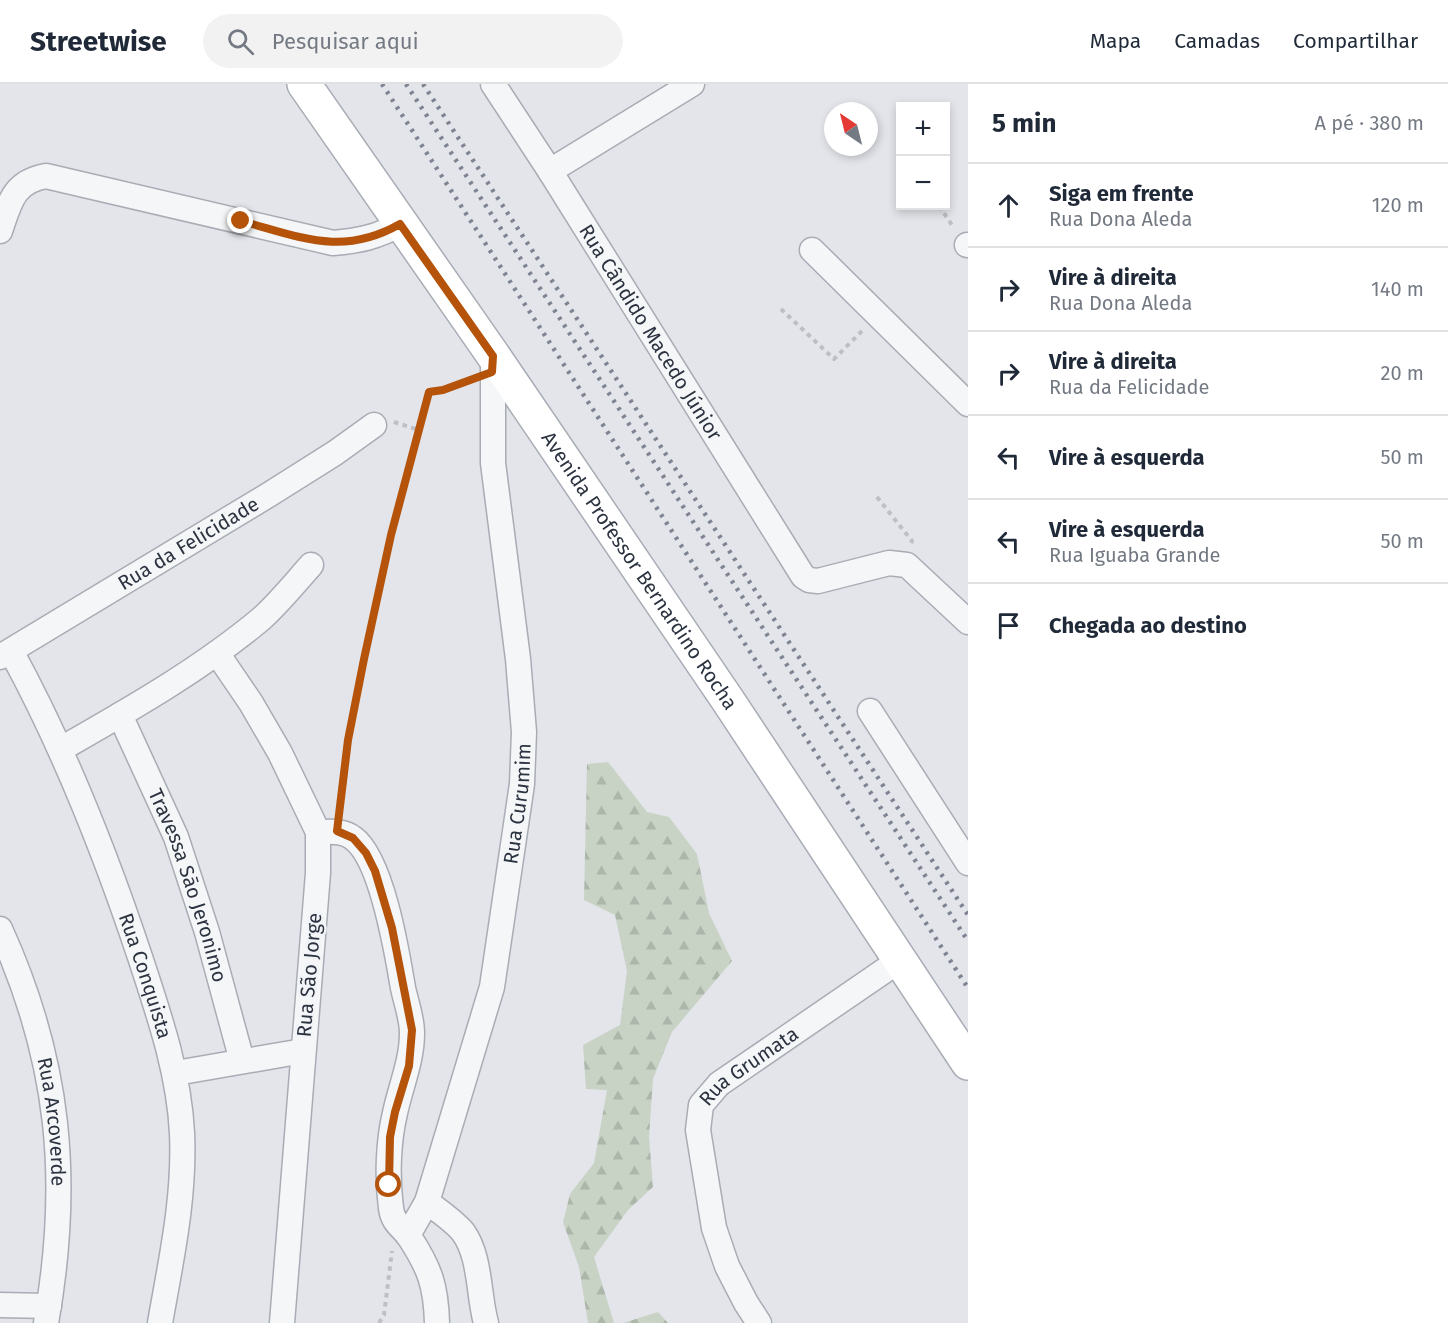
<!DOCTYPE html>
<html lang="pt">
<head>
<meta charset="utf-8">
<style>
  :root { --surface:#fff; --page:#f2f2f3; --text:#1f2937; --muted:#747a83; --line:#e0e1e3 }
  body { margin:0; font-family:"Fira Sans",sans-serif; background:var(--page); color:var(--text) }
  .controls { position:absolute; right:18px; top:18px; display:grid; overflow:hidden; border-radius:0px; box-shadow:0 3px 9px #0003 }
  .controls button { width:54px; height:54px; display:grid; place-items:center; padding:0; border:0; border-bottom:2px solid var(--line); background:var(--surface); color:var(--text); font:30px sans-serif }
  .compass { position:absolute; left:824px; top:18px; width:54px; height:54px; border-radius:50%; background:var(--surface); box-shadow:0 3px 9px #0003; rotate:325deg }
  .stop { position:absolute; width:18px; height:18px; margin:-14px; border:4px solid #b45309; border-radius:50%; background:#fff }
  .stop.end { background:#b45309; border-color:#fff; box-shadow:0 2px 6px #0008 }
  .list { margin:0; padding:0; list-style:none }
  h2 { display:flex; justify-content:space-between; align-items:center; height:78px; margin:0; padding:0 24px; font-size:26px }
  h2 small { font-size:20px; font-weight:400; color:var(--muted) }
  .list li { display:grid; grid-template-columns:39px 1fr auto; gap:18px; align-items:center; box-sizing:border-box; height:84px; padding:0 24px; border-top:2px solid var(--line) }
  .list b { display:block; font-size:22px; white-space:nowrap }
  .list p { margin:0; font-size:20px; white-space:nowrap; color:var(--muted) }
  .list em { font-size:20px; font-style:normal; color:var(--muted) }
  .icon { flex:none; width:33px; height:33px; fill:none; stroke:currentColor; stroke-width:2; stroke-linecap:round; stroke-linejoin:round }
  .map { position:relative; flex:none; width:968px; height:1239px; overflow:hidden }
  header { display:flex; align-items:center; gap:36px; box-sizing:border-box; height:84px; padding:0 30px; background:var(--surface); border-bottom:2px solid var(--line) }
  header strong { font-size:28px }
  nav { display:flex; gap:33px; margin-inline-start:auto; font-size:21px }
  .search { width:420px; height:54px; background:var(--page); display:flex; align-items:center; gap:15px; box-sizing:border-box; padding:0 21px; border-radius:33px; color:var(--muted); font-size:22px }
  main { display:flex }
  aside { flex:1; background:var(--surface) }
  .map>svg:first-child { display:block }
</style>
</head>
<body>
<header>
<strong>Streetwise</strong>
<div class="search"><svg class="icon" aria-label="search" viewBox="0 0 24 24"><circle cx="10" cy="10" r="6"/><path d="M15 15l6 6"/></svg>Pesquisar aqui</div>
<nav><a>Mapa</a><a>Camadas</a><a>Compartilhar</a></nav>
</header>
<main>
<div class="map">
<svg width="968" height="1239" viewBox="0 0 968 1239">
  <defs>
    <pattern id="forest-firs" width="22" height="20" patternUnits="userSpaceOnUse" patternTransform="scale(1.5)"><rect width="22" height="20" fill="#c8d3c5"/><path d="M5 1l3.5 6h-7zM16 11l3.5 6h-7z" fill="#acb6aa"/></pattern>
  </defs>
  <rect width="100%" height="100%" fill="#e3e5ea"/>
  <g fill="url(#forest-firs)">
    <path d="M608,678L647,728L669,733L697,770L709,829L732,877L672,948L653,995L649,1053L653,1103L628,1126L594,1173L614,1239H588L579,1183L563,1138L570,1110L594,1079L607,1006L586,1005L583,961L620,941L627,887L615,831L584,816L587,680Z"/>
    <path d="M658,1228L668,1239H623Z"/>
  </g>
  <g fill="none" stroke-linecap="round" stroke-linejoin="round">
    <defs>
      <g id="minor">
        <path id="s1" d="M493,0L550,87L803,492L809,496L818,497L889,479L907,481L968,538"/>
        <path d="M550,87L692,0"/>
        <path d="M0,147C10,118 13,98 46,92L333,159C358,157 378,153 400,140"/>
        <path d="M967,161H968"/>
        <path d="M812,166L968,320"/>
        <path id="s2" d="M11,567C64,664 105,768 140,873C159,931 179,988 182,1049C185,1114 171,1176 160,1239"/>
        <path d="M217,569L251,619L280,669L318,748V789L282,1239"/>
        <path id="s3" d="M0,573L270,410L335,369L374,341"/>
        <path d="M870,627L968,779"/>
        <path id="s4" d="M120,631L176,753L207,848L242,977"/>
        <path d="M61,665C129,626 200,586 261,535C279,519 295,499 311,481"/>
        <path d="M318,748C330,748 343,746 353,754C382,775 397,868 403,904C406,918 412,934 412,949C412,977 401,1001 395,1029C388,1058 387,1094 391,1124C393,1140 402,1142 410,1154C430,1185 436,1202 437,1239"/>
        <path id="s5" d="M0,845C60,977 71,1097 46,1239"/>
        <path d="M176,989L303,967"/>
        <path d="M427,1118C439,1127 453,1136 463,1148C481,1173 478,1210 486,1239"/>
        <path id="s6" d="M408,1151L427,1118L492,903L522,700L524,648L518,575L493,379V271"/>
        <path d="M0,1221L49,1222"/>
        <path id="s7" d="M759,1239L746,1219L727,1182L714,1144L698,1046L701,1021L719,1000L900,876"/>
      </g>
      <g id="secondary">
        <path id="s8" d="M304,0L493,271L727,615L968,979"/>
      </g>
    </defs>
    <use href="#minor" stroke="#a8acb4" stroke-width="27"/>
    <use href="#secondary" stroke="#a8acb4" stroke-width="36"/>
    <g stroke="#bdbfc4" stroke-width="4" stroke-dasharray="4.5 4.5" stroke-linecap="butt">
      <path d="M898,66L900,69"/>
      <path d="M939,122L954,144"/>
      <path d="M781,225L834,275L862,247"/>
      <path d="M394,338L419,346"/>
      <path d="M877,413L912,457L911,459"/>
      <path d="M340,726L348,656L391,451L429,307L443,306L471,296"/>
      <path d="M379,1239L384,1231L392,1167"/>
    </g>
    <use href="#minor" stroke="#f5f6f8" stroke-width="24"/>
    <use href="#secondary" stroke="#fff" stroke-width="33"/>
    <g stroke="#7e8492" stroke-width="4.5" stroke-dasharray="3 6" stroke-linecap="butt">
      <path d="M382,0L968,904"/>
      <path d="M406,0L968,857"/>
      <path d="M423,0L968,831"/>
    </g>
  </g>
  <g fill="none" stroke-linecap="round" stroke-linejoin="round">
    <path stroke="#b45309" stroke-width="8" d="M241,137C301,153 342,173 400,140L493,272L492,288L443,306L429,308L391,451L364,575L348,656L337,747L353,754L366,769L375,787L392,844L412,946L409,982L395,1028L390,1053L389,1101"/>
  </g>
  <g text-anchor="middle" dominant-baseline="central" stroke-width="5" stroke-linejoin="round" paint-order="stroke">
    <g font-size="20" fill="#2c3340" stroke="#f2f4f7">
      <text stroke="none"><textPath href="#s1" startOffset="294">Rua Cândido Macedo Júnior</textPath></text>
      <text stroke="none"><textPath href="#s3" startOffset="220">Rua da Felicidade</textPath></text>
      <text stroke="none"><textPath href="#s8" startOffset="591">Avenida Professor Bernardino Rocha</textPath></text>
      <text stroke="none"><textPath href="#s6" startOffset="448">Rua Curumim</textPath></text>
      <text stroke="none"><textPath href="#s4" startOffset="184">Travessa Sāo Jeronimo</textPath></text>
      <text transform="translate(309 891) rotate(-85)">Rua São Jorge</text>
      <text stroke="none"><textPath href="#s2" startOffset="352">Rua Conquista</textPath></text>
      <text stroke="none"><textPath href="#s7" startOffset="292">Rua Grumata</textPath></text>
      <text stroke="none"><textPath href="#s5" startOffset="201">Rua Arcoverde</textPath></text>
    </g>
  </g>
</svg>
<div class="controls">
<button>+</button>
<button>−</button>
</div>
<svg class="compass" viewBox="-18 -18 36 36"><path d="M0-13l5 13h-10z" fill="#e53935"/><path d="M0 13l5-13h-10z" fill="#747a83"/></svg>
<div class="stop" style="left:389px;top:1101px"></div>
<div class="stop end" style="left:241px;top:137px"></div>
</div>
<aside>
<h2>5 min<small>A pé · 380 m</small></h2>
<ul class="list">
<li><svg class="icon" aria-label="ahead" viewBox="0 0 24 24"><path d="M12 20V5M6 11l6-6 6 6"/></svg><div><b>Siga em frente</b><p>Rua Dona Aleda</p></div><em>120 m</em></li>
<li><svg class="icon" aria-label="right" viewBox="0 0 24 24"><path d="M7 20v-9h11M14 6l5 5-5 5"/></svg><div><b>Vire à direita</b><p>Rua Dona Aleda</p></div><em>140 m</em></li>
<li><svg class="icon" aria-label="right" viewBox="0 0 24 24"><path d="M7 20v-9h11M14 6l5 5-5 5"/></svg><div><b>Vire à direita</b><p>Rua da Felicidade</p></div><em>20 m</em></li>
<li><svg class="icon" aria-label="left" viewBox="0 0 24 24"><path d="M17 20v-9H6M10 6l-5 5 5 5"/></svg><div><b>Vire à esquerda</b></div><em>50 m</em></li>
<li><svg class="icon" aria-label="left" viewBox="0 0 24 24"><path d="M17 20v-9H6M10 6l-5 5 5 5"/></svg><div><b>Vire à esquerda</b><p>Rua Iguaba Grande</p></div><em>50 m</em></li>
<li><svg class="icon" aria-label="arrive" viewBox="0 0 24 24"><path d="M6 21V4h12l-3 4 3 4H6"/></svg><div><b>Chegada ao destino</b></div></li>
</ul>
</aside>
</main>
</body>
</html>
